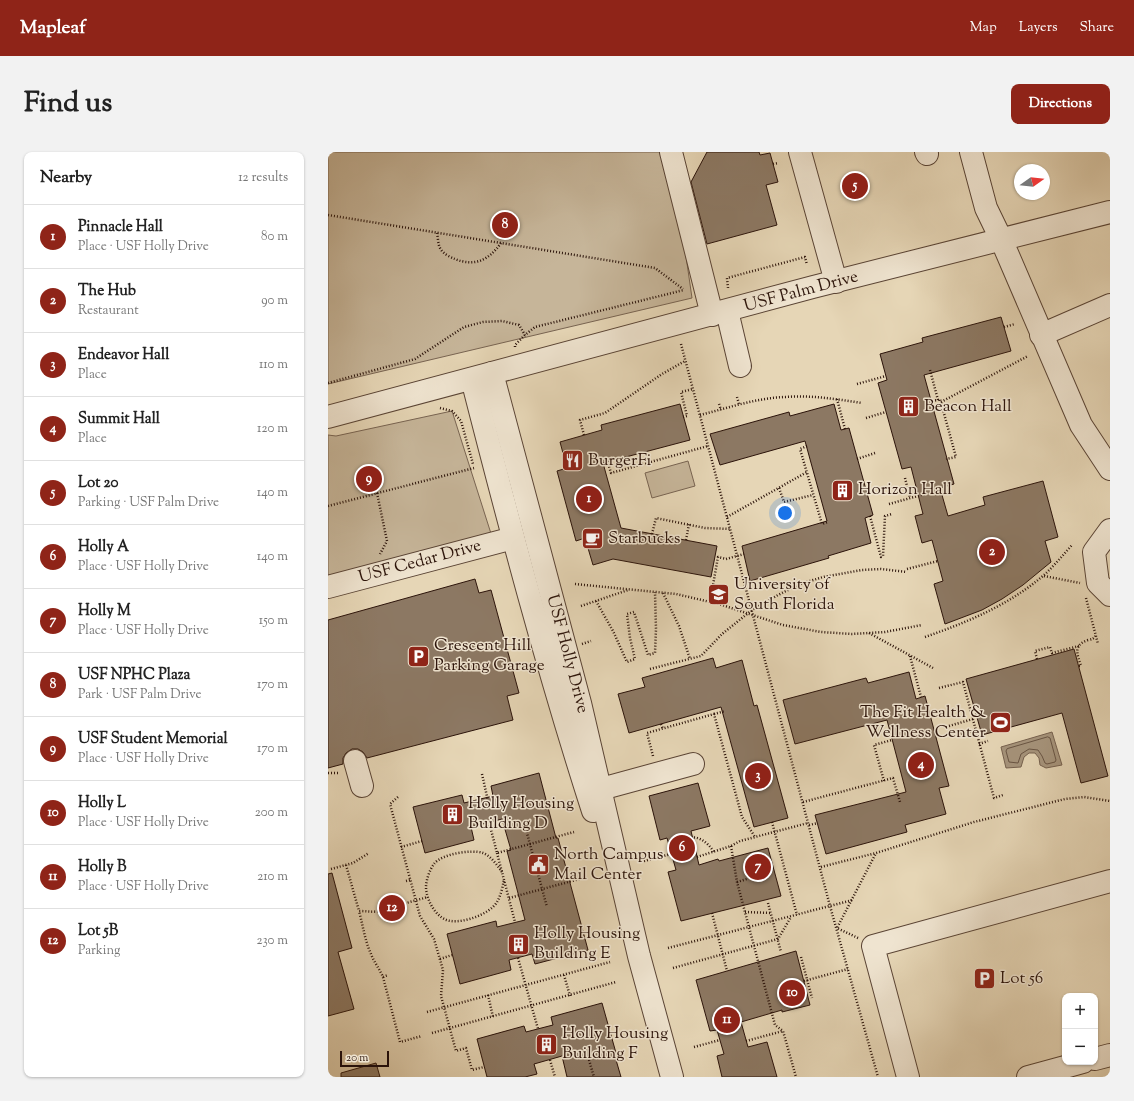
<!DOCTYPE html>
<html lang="en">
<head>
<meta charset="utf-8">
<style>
  :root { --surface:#fff; --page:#f2f2f2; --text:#222; --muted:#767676; --line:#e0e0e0; --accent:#8f2418 }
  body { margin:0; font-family:"Sorts Mill Goudy",serif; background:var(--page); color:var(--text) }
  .controls { position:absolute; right:12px; bottom:12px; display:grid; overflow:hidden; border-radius:8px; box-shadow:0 1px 3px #0004 }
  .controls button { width:36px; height:36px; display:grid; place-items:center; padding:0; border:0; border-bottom:1px solid var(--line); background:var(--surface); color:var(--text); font:20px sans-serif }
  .compass { position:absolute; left:686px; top:12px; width:36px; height:36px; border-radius:50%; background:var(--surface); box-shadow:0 1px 3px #0004; rotate:75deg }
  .scale { position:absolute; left:12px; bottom:10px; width:49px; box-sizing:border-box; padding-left:4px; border:2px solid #2b130a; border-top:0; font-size:11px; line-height:14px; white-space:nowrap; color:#2b130a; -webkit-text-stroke:3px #efe4d0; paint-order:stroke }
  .you { position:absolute; left:457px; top:361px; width:14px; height:14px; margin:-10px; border:3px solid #fff; border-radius:50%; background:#1a73e8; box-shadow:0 0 0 6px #1a73e833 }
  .badge { display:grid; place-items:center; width:26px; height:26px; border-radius:50%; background:var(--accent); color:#fff; font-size:13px; font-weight:700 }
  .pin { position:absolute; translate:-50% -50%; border:2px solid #fff; box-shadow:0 1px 4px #0006 }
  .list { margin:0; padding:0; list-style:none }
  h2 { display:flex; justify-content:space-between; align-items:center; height:52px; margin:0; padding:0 16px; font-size:17px }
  h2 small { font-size:13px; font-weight:400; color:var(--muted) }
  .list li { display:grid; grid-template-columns:26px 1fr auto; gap:12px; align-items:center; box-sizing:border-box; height:64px; padding:0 16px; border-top:1px solid var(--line) }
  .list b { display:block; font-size:15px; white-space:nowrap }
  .list p { margin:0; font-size:13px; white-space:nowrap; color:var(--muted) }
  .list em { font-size:13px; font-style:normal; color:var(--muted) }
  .map { position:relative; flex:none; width:782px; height:925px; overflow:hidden; border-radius:8px }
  header { display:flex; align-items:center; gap:24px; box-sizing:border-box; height:56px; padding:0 20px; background:var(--accent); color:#fff }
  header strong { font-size:19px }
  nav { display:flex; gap:22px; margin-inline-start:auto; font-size:14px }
  .intro { display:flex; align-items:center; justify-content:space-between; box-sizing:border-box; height:96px; padding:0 24px }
  h1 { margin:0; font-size:28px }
  .button { padding:10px 18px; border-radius:8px; background:var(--accent); color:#fff; font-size:14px; font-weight:700 }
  main { display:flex; gap:24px; padding:0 24px }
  aside { flex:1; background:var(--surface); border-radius:8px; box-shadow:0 1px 3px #0004 }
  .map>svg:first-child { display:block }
</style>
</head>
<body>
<header>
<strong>Mapleaf</strong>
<nav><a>Map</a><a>Layers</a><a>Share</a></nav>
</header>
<div class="intro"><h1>Find us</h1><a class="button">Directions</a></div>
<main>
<aside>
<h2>Nearby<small>12 results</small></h2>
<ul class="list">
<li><span class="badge">1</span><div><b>Pinnacle Hall</b><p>Place · USF Holly Drive</p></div><em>80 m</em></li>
<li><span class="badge">2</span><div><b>The Hub</b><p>Restaurant</p></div><em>90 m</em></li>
<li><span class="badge">3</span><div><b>Endeavor Hall</b><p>Place</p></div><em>110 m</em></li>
<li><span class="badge">4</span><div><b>Summit Hall</b><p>Place</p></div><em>120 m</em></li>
<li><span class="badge">5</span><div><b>Lot 20</b><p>Parking · USF Palm Drive</p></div><em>140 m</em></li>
<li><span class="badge">6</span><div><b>Holly A</b><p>Place · USF Holly Drive</p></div><em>140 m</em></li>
<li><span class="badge">7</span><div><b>Holly M</b><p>Place · USF Holly Drive</p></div><em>150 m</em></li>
<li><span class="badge">8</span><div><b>USF NPHC Plaza</b><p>Park · USF Palm Drive</p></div><em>170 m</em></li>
<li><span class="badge">9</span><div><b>USF Student Memorial</b><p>Place · USF Holly Drive</p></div><em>170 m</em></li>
<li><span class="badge">10</span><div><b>Holly L</b><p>Place · USF Holly Drive</p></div><em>200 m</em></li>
<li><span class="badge">11</span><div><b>Holly B</b><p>Place · USF Holly Drive</p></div><em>210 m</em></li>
<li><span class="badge">12</span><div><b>Lot 5B</b><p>Parking</p></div><em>230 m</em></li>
</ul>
</aside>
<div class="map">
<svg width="782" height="925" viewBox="0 0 782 925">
  <rect width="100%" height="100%" fill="#e6d6b6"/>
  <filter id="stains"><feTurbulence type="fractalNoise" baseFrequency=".005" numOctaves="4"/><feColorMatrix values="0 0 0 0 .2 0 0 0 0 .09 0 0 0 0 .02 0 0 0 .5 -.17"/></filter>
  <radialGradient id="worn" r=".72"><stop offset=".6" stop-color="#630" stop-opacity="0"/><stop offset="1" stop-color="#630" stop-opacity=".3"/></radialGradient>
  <g fill="#c6b599" stroke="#786452">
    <path d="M4,0H343L364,146L0,232V1Z"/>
    <path d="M124,259L166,391L0,432V283L8,284Z"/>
    <path d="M360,309L367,334L324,346L317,321Z"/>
  </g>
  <path fill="#a6947c" stroke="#75604e" d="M724,580L734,613L718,616L712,613L711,606L707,601H701L696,605L693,615L678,616L673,595Z"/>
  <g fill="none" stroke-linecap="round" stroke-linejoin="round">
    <path stroke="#685443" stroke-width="1" d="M720,585L722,586L728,608L727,610L719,612L717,611L714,604L710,598L701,597L693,602L690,611L681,610L678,599L679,597Z"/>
  </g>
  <g fill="#8c7863" stroke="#2b130a">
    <path d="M379,0H431L432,3L442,1L450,30L438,33L449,73L379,92L363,30Z"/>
    <path d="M673,165L683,199L596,223L626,332L612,336L620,364L657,353L655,345L715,329L730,385L717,389L723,410L695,433L674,447L654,458L617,472L606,432L615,429L604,388L594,391L587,364L595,362L583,315L574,317L550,231L559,228L552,202L595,190L594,186Z"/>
    <path d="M352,252L362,288L275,311L293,376L389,394L383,425L285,407L265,413L257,386L248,389L229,319L239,316L232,290L274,278L273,273Z"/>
    <path d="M506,252L513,278L521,276L545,363L537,366L543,391L500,404L501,406L422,429L414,394L499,369L477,289L392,313L382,282L461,260L462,264Z"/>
    <path d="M147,427L151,441L163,438L191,541L179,544L185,568L39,606L35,600L30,597H24L18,601L15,606V612L0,616V468Z"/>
    <path d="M746,497L780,624L753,631L734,561L654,583L638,527Z"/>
    <path d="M385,506L388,516L414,508L426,554L429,553L460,666L426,675L393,555L301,581L290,542L317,535L314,526Z"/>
    <path d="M581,520L588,547L597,544L621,634L611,636L618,662L577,673L579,680L498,702L487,663L578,640L559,568L467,592L455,548L538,526L540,531Z"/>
    <path d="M211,621L228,686H230L260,798L207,812L204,802L181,808L183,818L132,832L119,782L168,769L169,775L197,768L179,699L183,698L174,667L143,675L146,688L97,701L85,655L134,643L136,651L165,644L163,634Z"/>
    <path d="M370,631L382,674L363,679L371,713L390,707L391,709L440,696L453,744L353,769L340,720L348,718L339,686L332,688L321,644Z"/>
    <path d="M4,721L24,796L10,800L26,857L0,864V722Z"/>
    <path d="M468,799L482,853L454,860V858L413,870L420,895L439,890L449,925H394L389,904L396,902L389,878L382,879L368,828Z"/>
    <path d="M274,851L288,901H286L293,925H239L234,904L206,912L209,922L197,925H159L149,887L196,874L198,880L225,873L223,865Z"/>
    <path d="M48,911L52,925H13V921Z"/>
  </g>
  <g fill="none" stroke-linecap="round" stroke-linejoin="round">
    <defs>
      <g id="minor">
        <path d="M343,0L384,163"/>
        <path d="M472,0L508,130"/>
        <path d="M598,0L599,2"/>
        <path d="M643,0L658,56L673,87L753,273L782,317"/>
        <path d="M399,159L412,214"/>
        <path d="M713,183L782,153"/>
        <path d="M164,221L252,551L311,804L344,925"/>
        <path d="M144,227C181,372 219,516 265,659"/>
        <path d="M0,265L485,135L782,60"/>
        <path d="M782,378L766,400L770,431L782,443"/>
        <path d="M0,435L185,386"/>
        <path d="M27,609L34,634"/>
        <path d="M273,637L365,612"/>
        <path d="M767,907L782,903"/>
        <path d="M580,925L545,794L782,729"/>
        <path d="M700,925L755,910"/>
      </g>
    </defs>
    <use href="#minor" stroke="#5a4435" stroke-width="24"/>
    <g stroke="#2b130a" stroke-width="2.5" stroke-dasharray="1 2" stroke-linecap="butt">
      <path d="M445,12L450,11"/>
      <path d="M0,63L327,116L355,137"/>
      <path d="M109,81C110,85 110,93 112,96C115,102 122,105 127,107C147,115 161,108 173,91"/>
      <path d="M400,136L399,126L477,105L479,113"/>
      <path d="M676,175L687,172"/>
      <path d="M353,192L502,754L550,925"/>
      <path d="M187,195V193L197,183L207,175L356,138"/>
      <path d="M602,218L610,248L603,249"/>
      <path d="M0,231L87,207L136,175L155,170L174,169L191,173L197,183"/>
      <path d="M529,232L558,224"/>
      <path d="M409,245L411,252"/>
      <path d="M509,247L517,277"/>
      <path d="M610,248L612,247L628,305L618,307"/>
      <path d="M613,250L700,204"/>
      <path d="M391,252L393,258"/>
      <path d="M112,256L124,259L133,269L145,312"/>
      <path d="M372,263C400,256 428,246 457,245C483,243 508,247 534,251"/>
      <path d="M355,265L359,264L353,240L365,237"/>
      <path d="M538,266L558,260"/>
      <path d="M256,283L252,268L277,261L334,222L357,209"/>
      <path d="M479,294L472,297L494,372L500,370"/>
      <path d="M529,307L547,301"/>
      <path d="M275,312L280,311L283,321L380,294"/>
      <path d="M577,326L582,346"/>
      <path d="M451,336L456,350L485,343"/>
      <path d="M49,341L59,389L52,402"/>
      <path d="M561,352L597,342L596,340"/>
      <path d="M0,354L146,316"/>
      <path d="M542,364L553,405L555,404L557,364L564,362"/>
      <path d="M399,365L479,320"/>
      <path d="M324,382L328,366L377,376L402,377"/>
      <path d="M358,388L361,372"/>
      <path d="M579,417L610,409"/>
      <path d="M716,424L752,431"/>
      <path d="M247,432L348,442L391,452L455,473L493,480L524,482L557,480L594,473"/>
      <path d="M335,441L351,474L362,507"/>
      <path d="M758,446L770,492"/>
      <path d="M268,449L285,479L299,510L307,507L302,486L299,462L306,460L320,503L327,501L328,477L327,440"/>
      <path d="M382,450L390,405L398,407L416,402"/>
      <path d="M253,454L300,438"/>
      <path d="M541,481L605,516"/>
      <path d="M597,485C640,470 681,453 716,423C726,414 735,403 744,393"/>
      <path d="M254,492L263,489"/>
      <path d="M582,504L593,545"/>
      <path d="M709,507L707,499L722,495L724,501L751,494"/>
      <path d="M751,514H753C749,502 745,493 760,488C764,487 766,487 768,483"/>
      <path d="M322,517L373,504L394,482L424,458L450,443L472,432L495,425L534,418L553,417L579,420"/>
      <path d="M611,536L635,530L666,646L675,643"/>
      <path d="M386,562L397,559"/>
      <path d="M333,572L335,577"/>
      <path d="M621,574L645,567"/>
      <path d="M624,584L648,578"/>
      <path d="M651,592L660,589"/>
      <path d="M325,604L319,581L386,562L414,665L427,685"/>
      <path d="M0,621H12"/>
      <path d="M154,622L160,649"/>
      <path d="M556,629L546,593L564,588"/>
      <path d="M70,645L62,652L92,764L106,787L115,818L113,844L128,899L138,896L144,918L156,915"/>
      <path d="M475,650L565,626L572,650"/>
      <path d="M161,670L169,701L246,680"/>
      <path d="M444,670L469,763"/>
      <path d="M481,673L490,671"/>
      <path d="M197,674L219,755"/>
      <path d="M360,686C371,683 380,691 386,700"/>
      <path d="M403,694L409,730L447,873L455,879L468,925"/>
      <path d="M73,695L94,689"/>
      <path d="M169,701L187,770"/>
      <path d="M369,705L403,694L412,689L480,671"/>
      <path d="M316,709L343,702"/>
      <path d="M18,713L31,759"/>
      <path d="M493,715L548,701"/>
      <path d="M3,717L25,711L41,701"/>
      <path d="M174,720C169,713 163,704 155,701C144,697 113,702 106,712C102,717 98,728 98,735C98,748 109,768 123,769C136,771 162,762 169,750C173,743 175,734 176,727"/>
      <path d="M78,729L82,728"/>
      <path d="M409,730L419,727"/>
      <path d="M181,746L259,725"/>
      <path d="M440,751L453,800"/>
      <path d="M71,753L100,745"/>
      <path d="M56,758C47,761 40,759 31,759C35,774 37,789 43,802C46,810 51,816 55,825L72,890L94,884"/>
      <path d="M417,760L443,761"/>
      <path d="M384,761L399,819"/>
      <path d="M530,786L509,776L548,701L646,670L737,647L756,645L782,649"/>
      <path d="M340,796L525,748"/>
      <path d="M473,805L484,846"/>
      <path d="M190,806L210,877"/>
      <path d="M112,807L124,803"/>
      <path d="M345,816L450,787L463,765"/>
      <path d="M236,823L242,844"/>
      <path d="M55,825L60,823"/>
      <path d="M476,829L520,817"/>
      <path d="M160,843L165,865"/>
      <path d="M99,860L282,810"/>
      <path d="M104,881L288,830"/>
      <path d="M418,889L455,879"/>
      <path d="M366,895L392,888"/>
      <path d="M222,908L227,925"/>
      <path d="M261,908L266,925"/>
    </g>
    <use href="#minor" stroke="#efe4d0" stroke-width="22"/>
  </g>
  <defs>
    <symbol id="building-square" viewBox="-11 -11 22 22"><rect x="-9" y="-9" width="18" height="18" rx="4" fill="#8f2418" stroke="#efe4d0"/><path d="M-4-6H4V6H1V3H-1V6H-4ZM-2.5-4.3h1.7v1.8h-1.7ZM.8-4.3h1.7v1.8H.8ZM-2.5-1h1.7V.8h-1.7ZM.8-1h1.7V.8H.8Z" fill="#fff"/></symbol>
    <symbol id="restaurant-square" viewBox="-11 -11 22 22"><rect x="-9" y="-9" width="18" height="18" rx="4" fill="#8f2418" stroke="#efe4d0"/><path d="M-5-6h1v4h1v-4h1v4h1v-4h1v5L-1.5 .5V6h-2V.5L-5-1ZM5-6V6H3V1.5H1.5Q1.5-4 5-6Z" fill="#fff"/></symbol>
    <symbol id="cafe-square" viewBox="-11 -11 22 22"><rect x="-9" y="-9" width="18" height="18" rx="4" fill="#8f2418" stroke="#efe4d0"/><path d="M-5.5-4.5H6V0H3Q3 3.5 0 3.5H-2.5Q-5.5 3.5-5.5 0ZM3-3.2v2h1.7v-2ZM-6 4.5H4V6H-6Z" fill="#fff"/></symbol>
    <symbol id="university-square" viewBox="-11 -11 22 22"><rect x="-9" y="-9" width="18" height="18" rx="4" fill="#8f2418" stroke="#efe4d0"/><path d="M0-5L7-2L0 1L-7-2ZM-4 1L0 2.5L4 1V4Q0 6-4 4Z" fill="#fff"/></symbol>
    <symbol id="parking-square" viewBox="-11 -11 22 22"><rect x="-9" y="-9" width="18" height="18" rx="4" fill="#8f2418" stroke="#efe4d0"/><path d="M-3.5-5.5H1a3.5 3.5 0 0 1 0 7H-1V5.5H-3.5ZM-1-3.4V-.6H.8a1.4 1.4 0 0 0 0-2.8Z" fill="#fff"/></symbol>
    <symbol id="stadium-square" viewBox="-11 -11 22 22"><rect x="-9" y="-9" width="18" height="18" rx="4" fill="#8f2418" stroke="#efe4d0"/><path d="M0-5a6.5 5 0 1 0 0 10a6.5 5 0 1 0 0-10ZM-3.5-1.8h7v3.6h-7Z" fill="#fff"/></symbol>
    <symbol id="civic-square" viewBox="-11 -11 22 22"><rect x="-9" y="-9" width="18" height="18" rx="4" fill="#8f2418" stroke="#efe4d0"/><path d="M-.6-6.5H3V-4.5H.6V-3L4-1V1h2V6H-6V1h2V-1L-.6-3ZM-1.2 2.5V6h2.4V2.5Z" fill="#fff"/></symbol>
  </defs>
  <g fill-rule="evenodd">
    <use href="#building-square" x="568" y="242" width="25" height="25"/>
    <use href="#restaurant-square" x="232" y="296" width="25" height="25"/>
    <use href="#building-square" x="502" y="326" width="25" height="25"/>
    <use href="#cafe-square" x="252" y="374" width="25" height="25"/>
    <use href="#university-square" x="378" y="430" width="25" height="25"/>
    <use href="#parking-square" x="78" y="492" width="25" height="25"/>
    <use href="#stadium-square" x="660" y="558" width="25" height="25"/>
    <use href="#building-square" x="112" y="650" width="25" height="25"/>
    <use href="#civic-square" x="198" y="700" width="25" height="25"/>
    <use href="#building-square" x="178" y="780" width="25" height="25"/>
    <use href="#parking-square" x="644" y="814" width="25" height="25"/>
    <use href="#building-square" x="206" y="880" width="25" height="25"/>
  </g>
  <g text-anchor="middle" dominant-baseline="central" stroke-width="3" stroke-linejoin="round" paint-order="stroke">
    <g font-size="17" fill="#2b130a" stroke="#efe4d0">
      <text transform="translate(473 140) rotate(-15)">USF Palm Drive</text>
      <text transform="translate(92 410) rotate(-15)">USF Cedar Drive</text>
      <text transform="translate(239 502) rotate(75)">USF Holly Drive</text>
    </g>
    <g font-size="17" fill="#2b130a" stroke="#efe4d0" text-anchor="start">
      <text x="596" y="255">Beacon Hall</text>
      <text x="260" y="309">BurgerFi</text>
      <text x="530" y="338">Horizon Hall</text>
      <text x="280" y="387">Starbucks</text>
      <text x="406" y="433">University of<tspan x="406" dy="20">South Florida</tspan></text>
      <text x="106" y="494">Crescent Hill<tspan x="106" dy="20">Parking Garage</tspan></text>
      <text x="658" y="561" text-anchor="end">The Fit Health &amp;<tspan x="658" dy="20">Wellness Center</tspan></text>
      <text x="140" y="652">Holly Housing<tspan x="140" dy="20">Building D</tspan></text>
      <text x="226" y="703">North Campus<tspan x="226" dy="20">Mail Center</tspan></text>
      <text x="206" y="782">Holly Housing<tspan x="206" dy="20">Building E</tspan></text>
      <text x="672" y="827">Lot 56</text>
      <text x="234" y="882">Holly Housing<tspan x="234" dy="20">Building F</tspan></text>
    </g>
  </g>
  <rect width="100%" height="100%" filter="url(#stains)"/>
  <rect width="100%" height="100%" fill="url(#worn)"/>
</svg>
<div class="controls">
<button>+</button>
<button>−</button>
</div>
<svg class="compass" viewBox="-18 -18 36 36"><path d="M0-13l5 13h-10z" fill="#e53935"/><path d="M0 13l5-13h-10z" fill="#767676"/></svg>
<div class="scale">20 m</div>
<div class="you"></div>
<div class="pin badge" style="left:261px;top:347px">1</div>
<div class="pin badge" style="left:664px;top:400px">2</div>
<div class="pin badge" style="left:430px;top:624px">3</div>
<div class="pin badge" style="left:593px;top:613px">4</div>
<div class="pin badge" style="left:527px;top:34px">5</div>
<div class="pin badge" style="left:354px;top:696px">6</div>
<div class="pin badge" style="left:430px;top:715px">7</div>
<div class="pin badge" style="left:177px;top:73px">8</div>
<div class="pin badge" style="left:41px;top:327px">9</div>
<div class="pin badge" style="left:464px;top:841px">10</div>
<div class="pin badge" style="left:399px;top:868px">11</div>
<div class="pin badge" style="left:64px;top:756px">12</div>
</div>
</main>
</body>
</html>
